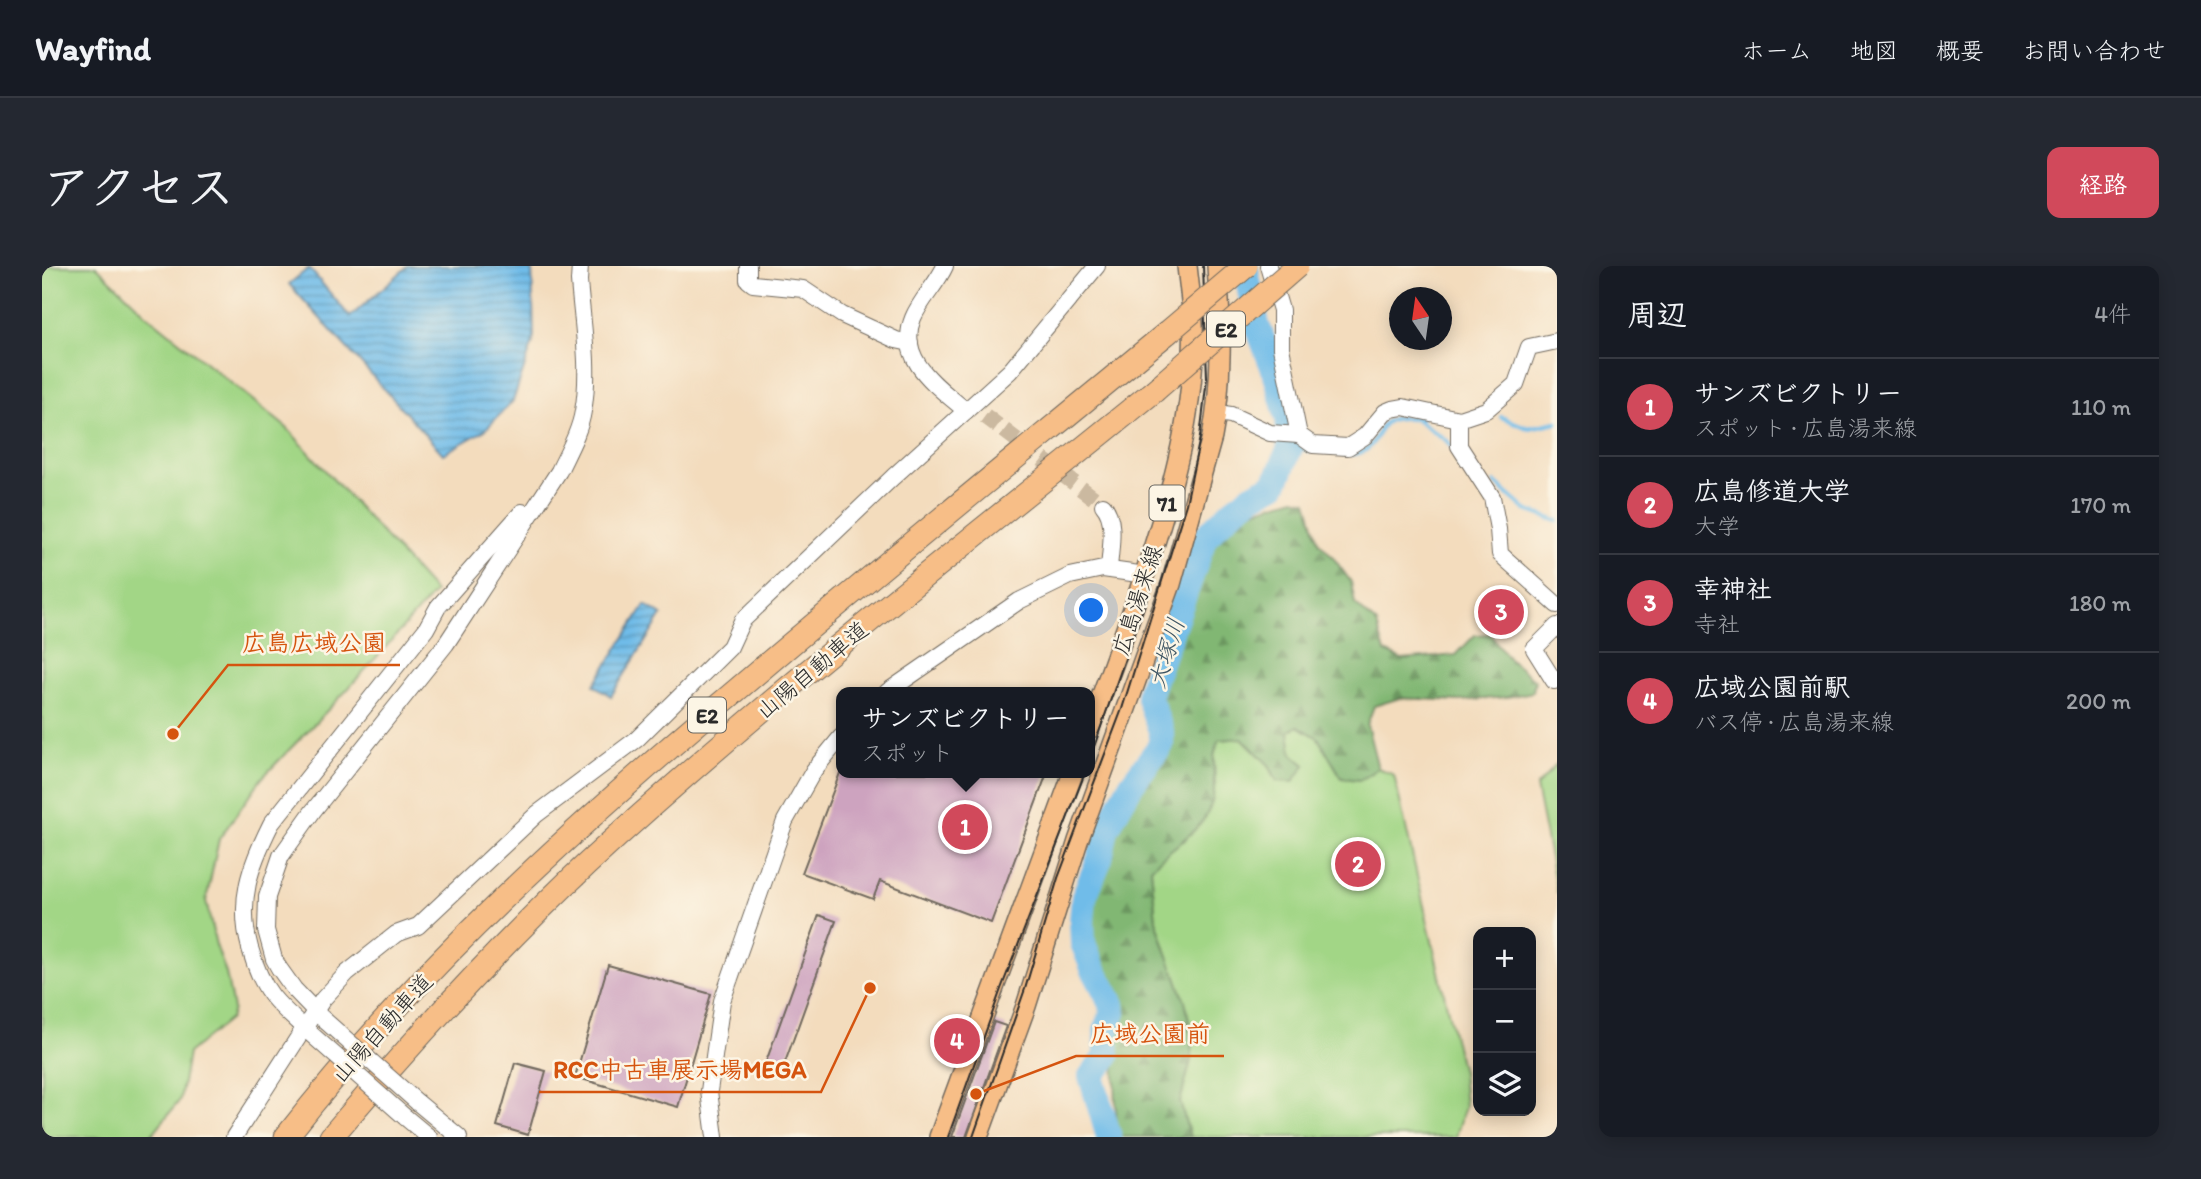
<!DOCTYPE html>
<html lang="ja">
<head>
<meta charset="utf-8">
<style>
  :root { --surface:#171b24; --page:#242831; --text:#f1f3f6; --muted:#9ea1a6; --line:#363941; --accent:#d1495b }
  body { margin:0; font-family:Itim,"Klee One",sans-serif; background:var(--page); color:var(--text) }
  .controls { position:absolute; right:21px; bottom:21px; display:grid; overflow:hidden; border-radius:14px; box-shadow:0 4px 18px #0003 }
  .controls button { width:63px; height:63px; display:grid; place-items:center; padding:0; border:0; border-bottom:2px solid var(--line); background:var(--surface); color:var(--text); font:35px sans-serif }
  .compass { position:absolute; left:1347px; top:21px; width:63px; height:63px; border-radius:50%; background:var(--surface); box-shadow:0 4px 18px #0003; rotate:347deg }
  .you { position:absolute; left:1050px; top:345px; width:24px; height:24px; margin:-18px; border:5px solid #fff; border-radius:50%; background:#1a73e8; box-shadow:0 0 0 10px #1a73e833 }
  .badge { display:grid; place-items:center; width:46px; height:46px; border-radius:50%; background:var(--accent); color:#fff; font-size:23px; font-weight:700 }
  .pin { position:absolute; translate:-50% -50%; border:4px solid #fff; box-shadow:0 2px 7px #0006 }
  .popup { position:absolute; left:794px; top:421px; width:259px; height:91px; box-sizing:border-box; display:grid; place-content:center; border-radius:14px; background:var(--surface); filter:drop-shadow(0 2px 5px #0005); font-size:23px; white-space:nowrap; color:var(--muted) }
  .popup b { font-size:26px; color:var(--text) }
  .popup::after { content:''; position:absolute; left:50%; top:100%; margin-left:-14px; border:14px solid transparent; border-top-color:var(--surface) }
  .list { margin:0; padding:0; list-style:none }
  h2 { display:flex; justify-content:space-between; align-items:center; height:91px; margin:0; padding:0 28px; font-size:30px }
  h2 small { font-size:23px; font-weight:400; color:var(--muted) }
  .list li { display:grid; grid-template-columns:46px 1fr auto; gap:21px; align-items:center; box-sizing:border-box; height:98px; padding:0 28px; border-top:2px solid var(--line) }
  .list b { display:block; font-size:26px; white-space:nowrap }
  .list p { margin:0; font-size:23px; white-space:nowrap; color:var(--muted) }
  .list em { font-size:23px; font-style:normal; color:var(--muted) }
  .icon { flex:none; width:38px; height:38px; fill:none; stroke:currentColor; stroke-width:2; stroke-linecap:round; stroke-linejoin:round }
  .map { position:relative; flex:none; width:1515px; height:871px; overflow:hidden; border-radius:14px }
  header { display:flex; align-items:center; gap:42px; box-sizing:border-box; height:98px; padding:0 35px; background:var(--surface); border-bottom:2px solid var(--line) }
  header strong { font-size:33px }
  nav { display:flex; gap:38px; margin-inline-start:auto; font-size:24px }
  .intro { display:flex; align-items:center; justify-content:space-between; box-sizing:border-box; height:168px; padding:0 42px }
  h1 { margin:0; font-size:49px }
  .button { padding:18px 32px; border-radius:14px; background:var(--accent); color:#fff; font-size:24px; font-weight:700 }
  main { display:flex; gap:42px; padding:0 42px }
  aside { flex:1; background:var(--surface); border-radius:14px; box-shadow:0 4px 18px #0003 }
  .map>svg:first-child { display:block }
</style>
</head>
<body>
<header>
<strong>Wayfind</strong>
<nav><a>ホーム</a><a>地図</a><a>概要</a><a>お問い合わせ</a></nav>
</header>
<div class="intro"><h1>アクセス</h1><a class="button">経路</a></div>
<main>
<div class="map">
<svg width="1515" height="871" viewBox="0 0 1515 871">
  <defs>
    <pattern id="forest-firs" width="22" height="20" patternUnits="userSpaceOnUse" patternTransform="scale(1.75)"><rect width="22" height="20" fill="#81b773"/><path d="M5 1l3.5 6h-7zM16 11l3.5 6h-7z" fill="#6a955f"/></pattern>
    <pattern id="water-rules" width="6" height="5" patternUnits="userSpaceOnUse" patternTransform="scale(1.75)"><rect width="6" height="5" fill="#6fbce9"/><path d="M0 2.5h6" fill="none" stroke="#5b99bd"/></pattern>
  </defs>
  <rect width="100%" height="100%" fill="#fcf5e5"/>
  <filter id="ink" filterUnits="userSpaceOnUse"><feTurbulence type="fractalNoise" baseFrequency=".0143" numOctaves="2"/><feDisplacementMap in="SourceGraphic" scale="14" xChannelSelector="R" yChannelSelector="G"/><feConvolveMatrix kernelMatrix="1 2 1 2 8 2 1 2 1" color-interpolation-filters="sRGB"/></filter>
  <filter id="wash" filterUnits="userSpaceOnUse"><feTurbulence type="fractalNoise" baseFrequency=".00686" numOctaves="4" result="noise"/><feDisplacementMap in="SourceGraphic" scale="28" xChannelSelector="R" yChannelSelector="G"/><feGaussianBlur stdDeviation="1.57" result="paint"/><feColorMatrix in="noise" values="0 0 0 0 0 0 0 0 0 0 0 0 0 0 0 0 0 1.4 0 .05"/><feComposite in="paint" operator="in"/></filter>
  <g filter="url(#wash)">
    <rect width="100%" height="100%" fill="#f3dcbd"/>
    <g fill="#a2d686" stroke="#668058" stroke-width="2">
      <path d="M0,0H54L105,49L245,162L393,326L305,424L220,512L177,573L164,635L174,679L184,707L191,743L188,753L146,787L138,834L108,871H0Z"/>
      <path d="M1256,460L1276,472L1300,512L1318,514L1336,502L1352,509L1420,806L1423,840L1414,871H1148L1138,836L1149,794L1150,769L1143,735L1124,685L1114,654L1109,602L1121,588L1143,574L1173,519L1172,490L1177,474L1200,472L1227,499L1235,515L1263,499L1250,488L1246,465Z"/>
      <path d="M1515,498V627L1494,521Z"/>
    </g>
    <path fill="url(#forest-firs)" stroke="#56714f" stroke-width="2" d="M1253,232L1265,235L1277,276L1290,290L1309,316L1313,338L1335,358L1343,386L1360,394L1414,389L1433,369L1448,368L1467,393L1493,414L1491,426L1465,431L1418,435L1358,432L1332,440L1325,459L1336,502L1318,514L1300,512L1276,472L1256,460L1247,465L1250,488L1263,499L1251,516L1235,515L1227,499L1200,472L1177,474C1175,479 1173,485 1172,490C1170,509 1176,525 1167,544C1156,569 1126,582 1109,602L1114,654L1124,685L1143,735L1150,770L1149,794L1138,836L1148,871H1075L1072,782L1074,737L1058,705L1046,668L1050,629L1066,589L1077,549L1128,474L1113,426L1143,341L1179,265L1209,245Z"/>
    <g fill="url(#water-rules)" stroke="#4d748a" stroke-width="2">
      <path d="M366,0H490L492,73L471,135L443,164L401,188L247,18L267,2L308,51Z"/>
      <path d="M603,339L620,349L569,430L552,419Z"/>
    </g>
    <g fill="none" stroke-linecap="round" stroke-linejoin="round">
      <g stroke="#6fbce9" stroke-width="4.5">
        <path d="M1459,151L1486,162L1515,156"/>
        <path d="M1373,152L1405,175L1412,184"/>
        <path d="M1248,176L1267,185"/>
        <path d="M1300,188C1341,192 1329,158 1351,153C1359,151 1370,152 1379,152"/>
        <path d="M1453,217L1484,244L1515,255"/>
      </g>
      <path stroke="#6fbce9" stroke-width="26" d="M1067,871L1049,810L1065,791L1064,765L1071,747L1070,738L1051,702L1041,677L1040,655L1042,631L1058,592L1064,563L1089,519L1119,479V465L1107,432L1108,424L1163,271L1191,244L1210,230L1233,218L1248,182L1246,153L1234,109L1215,59L1203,0"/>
    </g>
    <g id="blocks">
      <g fill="#cda3bf">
        <path d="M798,507H1005L949,657L838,615L831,633L760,607Z"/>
        <path d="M777,649L794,655L741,802L724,796Z"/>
        <path d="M566,699L669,728L636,841L533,811Z"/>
        <path d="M952,756L964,760L924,871H910Z"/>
        <path d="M473,797L504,805L486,869L455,860Z"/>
      </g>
    </g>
  </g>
  <g filter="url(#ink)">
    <use href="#blocks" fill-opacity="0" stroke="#71695e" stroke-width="2"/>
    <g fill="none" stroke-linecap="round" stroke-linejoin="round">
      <path stroke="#cbb9a0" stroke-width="16" stroke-dasharray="16 8" stroke-linecap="butt" d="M943,150L1061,239"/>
      <defs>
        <g id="minor">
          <path d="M706,0V14L711,18L761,23L800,49L854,74L868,77"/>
          <path d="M903,0C895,18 879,33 871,52C854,94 897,121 924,145"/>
          <path d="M1226,0L1239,44V82L1257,169"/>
          <path d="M1175,147L1189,149L1228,167L1257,169L1271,179L1306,181L1323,170L1343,146L1350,143L1361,141L1417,153L1444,144L1474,118L1487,81L1515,75"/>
          <path d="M1417,153V180L1450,231L1456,263L1458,288L1515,339"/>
          <path d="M1061,239C1075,254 1068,284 1067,303"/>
          <path d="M1512,415L1492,383L1515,360"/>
          <path d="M845,426L977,335L1028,310L1061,303L1104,309"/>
          <path d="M278,750L252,723L237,702L232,693L224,664L225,631L239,590L271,545L404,378L517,205C526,186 538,165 541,145C549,103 540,56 537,15L538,0"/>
          <path d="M269,768C256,756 241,744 230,730C219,716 213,700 208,682C195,635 208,600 229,558L384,363L396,341L480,246"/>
          <path d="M375,836L417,871"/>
          <path d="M363,851L387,871"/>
          <path d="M192,871L281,733L305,707L354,668L376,660L495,548L595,473L688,381L700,355L851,211L968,105L1055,0"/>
          <path d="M673,871L667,825L680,735L743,555L772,504L799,471"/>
        </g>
        <g id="major">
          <path d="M1047,463C1073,395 1098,327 1119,257C1138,193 1154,125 1151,58C1150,39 1147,19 1145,0"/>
          <path d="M897,871L1031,507"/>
          <path d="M936,871L984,740L1036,575L1129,318L1170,171C1181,116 1179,56 1175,0"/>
        </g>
        <g id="highway">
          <path d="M244,871C378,699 543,552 709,412C846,295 986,182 1125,67"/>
          <path d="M289,871C370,776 454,683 545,598C726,431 921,280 1112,125"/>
        </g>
      </defs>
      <use href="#minor" stroke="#71695e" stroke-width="18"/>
      <use href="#major" stroke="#71695e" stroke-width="22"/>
      <use href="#highway" stroke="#71695e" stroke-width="25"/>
      <use href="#minor" stroke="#fff" stroke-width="16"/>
      <use href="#major" stroke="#f7be87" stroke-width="19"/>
      <use href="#highway" stroke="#f7be87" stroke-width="23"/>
      <g stroke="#2b2b2b" stroke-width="2">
        <path d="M1047,495L1104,333"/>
        <path d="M906,871L959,723L1043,507"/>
        <path d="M931,871L983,723L1016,612L1080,443L1144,238L1158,171L1165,112L1161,0"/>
      </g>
      <defs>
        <g id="minor-bridge">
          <path d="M280,752L375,836"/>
          <path d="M269,768L363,851"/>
        </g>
        <g id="highway-bridge">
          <path d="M1125,67L1204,0"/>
          <path d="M1112,125L1255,0"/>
        </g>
      </defs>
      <use href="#minor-bridge" stroke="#71695e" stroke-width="18" stroke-linecap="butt"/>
      <use href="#highway-bridge" stroke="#71695e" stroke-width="25" stroke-linecap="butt"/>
      <use href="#minor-bridge" stroke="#fff" stroke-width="16"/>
      <use href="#highway-bridge" stroke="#f7be87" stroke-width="23"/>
    </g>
  </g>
  <g text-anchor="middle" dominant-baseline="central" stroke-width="5" stroke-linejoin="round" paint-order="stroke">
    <g fill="#fcf5e5" stroke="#6a6863" stroke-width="2">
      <rect x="1165" y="45.5" width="38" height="35" rx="5"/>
      <rect x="1107.5" y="219.5" width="35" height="35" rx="5"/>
      <rect x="646" y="431.5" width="38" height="35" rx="5"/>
    </g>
    <g font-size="21" font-weight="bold" fill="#2b2b2b">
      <text x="1184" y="63">E2</text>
      <text x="1125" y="237">71</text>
      <text x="665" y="449">E2</text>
    </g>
    <g font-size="23" fill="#2b2b2b" stroke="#fcf5e5">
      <text transform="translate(1095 334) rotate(-72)">広島湯来線</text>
      <text transform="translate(770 404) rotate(-40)">山陽自動車道</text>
      <text transform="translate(340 762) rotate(-48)">山陽自動車道</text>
    </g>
    <g font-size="24" font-style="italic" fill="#3f5664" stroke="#fcf5e5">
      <text transform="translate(1124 387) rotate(-73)">大塚川</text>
    </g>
  </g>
  <path fill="none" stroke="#d5540f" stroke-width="2.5" d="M131 468L186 399H358M934 828L1034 790H1182M828 722L779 826H497"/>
  <g fill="#d5540f" stroke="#fcf5e5" stroke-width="2.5">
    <circle cx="131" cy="468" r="7"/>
    <circle cx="934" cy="828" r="7"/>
    <circle cx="828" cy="722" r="7"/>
  </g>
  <g font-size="24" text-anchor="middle" font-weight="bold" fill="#d5540f" stroke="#fcf5e5" stroke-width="5" stroke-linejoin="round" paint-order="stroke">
    <text x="272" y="385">広島広域公園</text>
    <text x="1108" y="776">広域公園前</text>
    <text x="638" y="812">RCC中古車展示場MEGA</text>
  </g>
</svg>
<div class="controls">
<button>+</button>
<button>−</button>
<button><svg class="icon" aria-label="layers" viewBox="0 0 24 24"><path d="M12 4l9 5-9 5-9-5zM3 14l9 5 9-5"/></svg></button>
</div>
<svg class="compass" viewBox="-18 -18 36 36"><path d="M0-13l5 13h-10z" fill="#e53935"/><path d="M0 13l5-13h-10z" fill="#9ea1a6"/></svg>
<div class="you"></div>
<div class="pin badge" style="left:923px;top:561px">1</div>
<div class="popup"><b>サンズビクトリー</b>スポット</div>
<div class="pin badge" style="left:1316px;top:598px">2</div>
<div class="pin badge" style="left:1459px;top:346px">3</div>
<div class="pin badge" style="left:915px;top:775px">4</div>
</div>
<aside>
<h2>周辺<small>4件</small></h2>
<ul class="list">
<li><span class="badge">1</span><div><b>サンズビクトリー</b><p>スポット · 広島湯来線</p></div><em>110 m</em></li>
<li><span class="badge">2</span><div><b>広島修道大学</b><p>大学</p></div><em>170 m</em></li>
<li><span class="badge">3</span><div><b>幸神社</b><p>寺社</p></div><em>180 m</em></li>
<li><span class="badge">4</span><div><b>広域公園前駅</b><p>バス停 · 広島湯来線</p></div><em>200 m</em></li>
</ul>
</aside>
</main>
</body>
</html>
